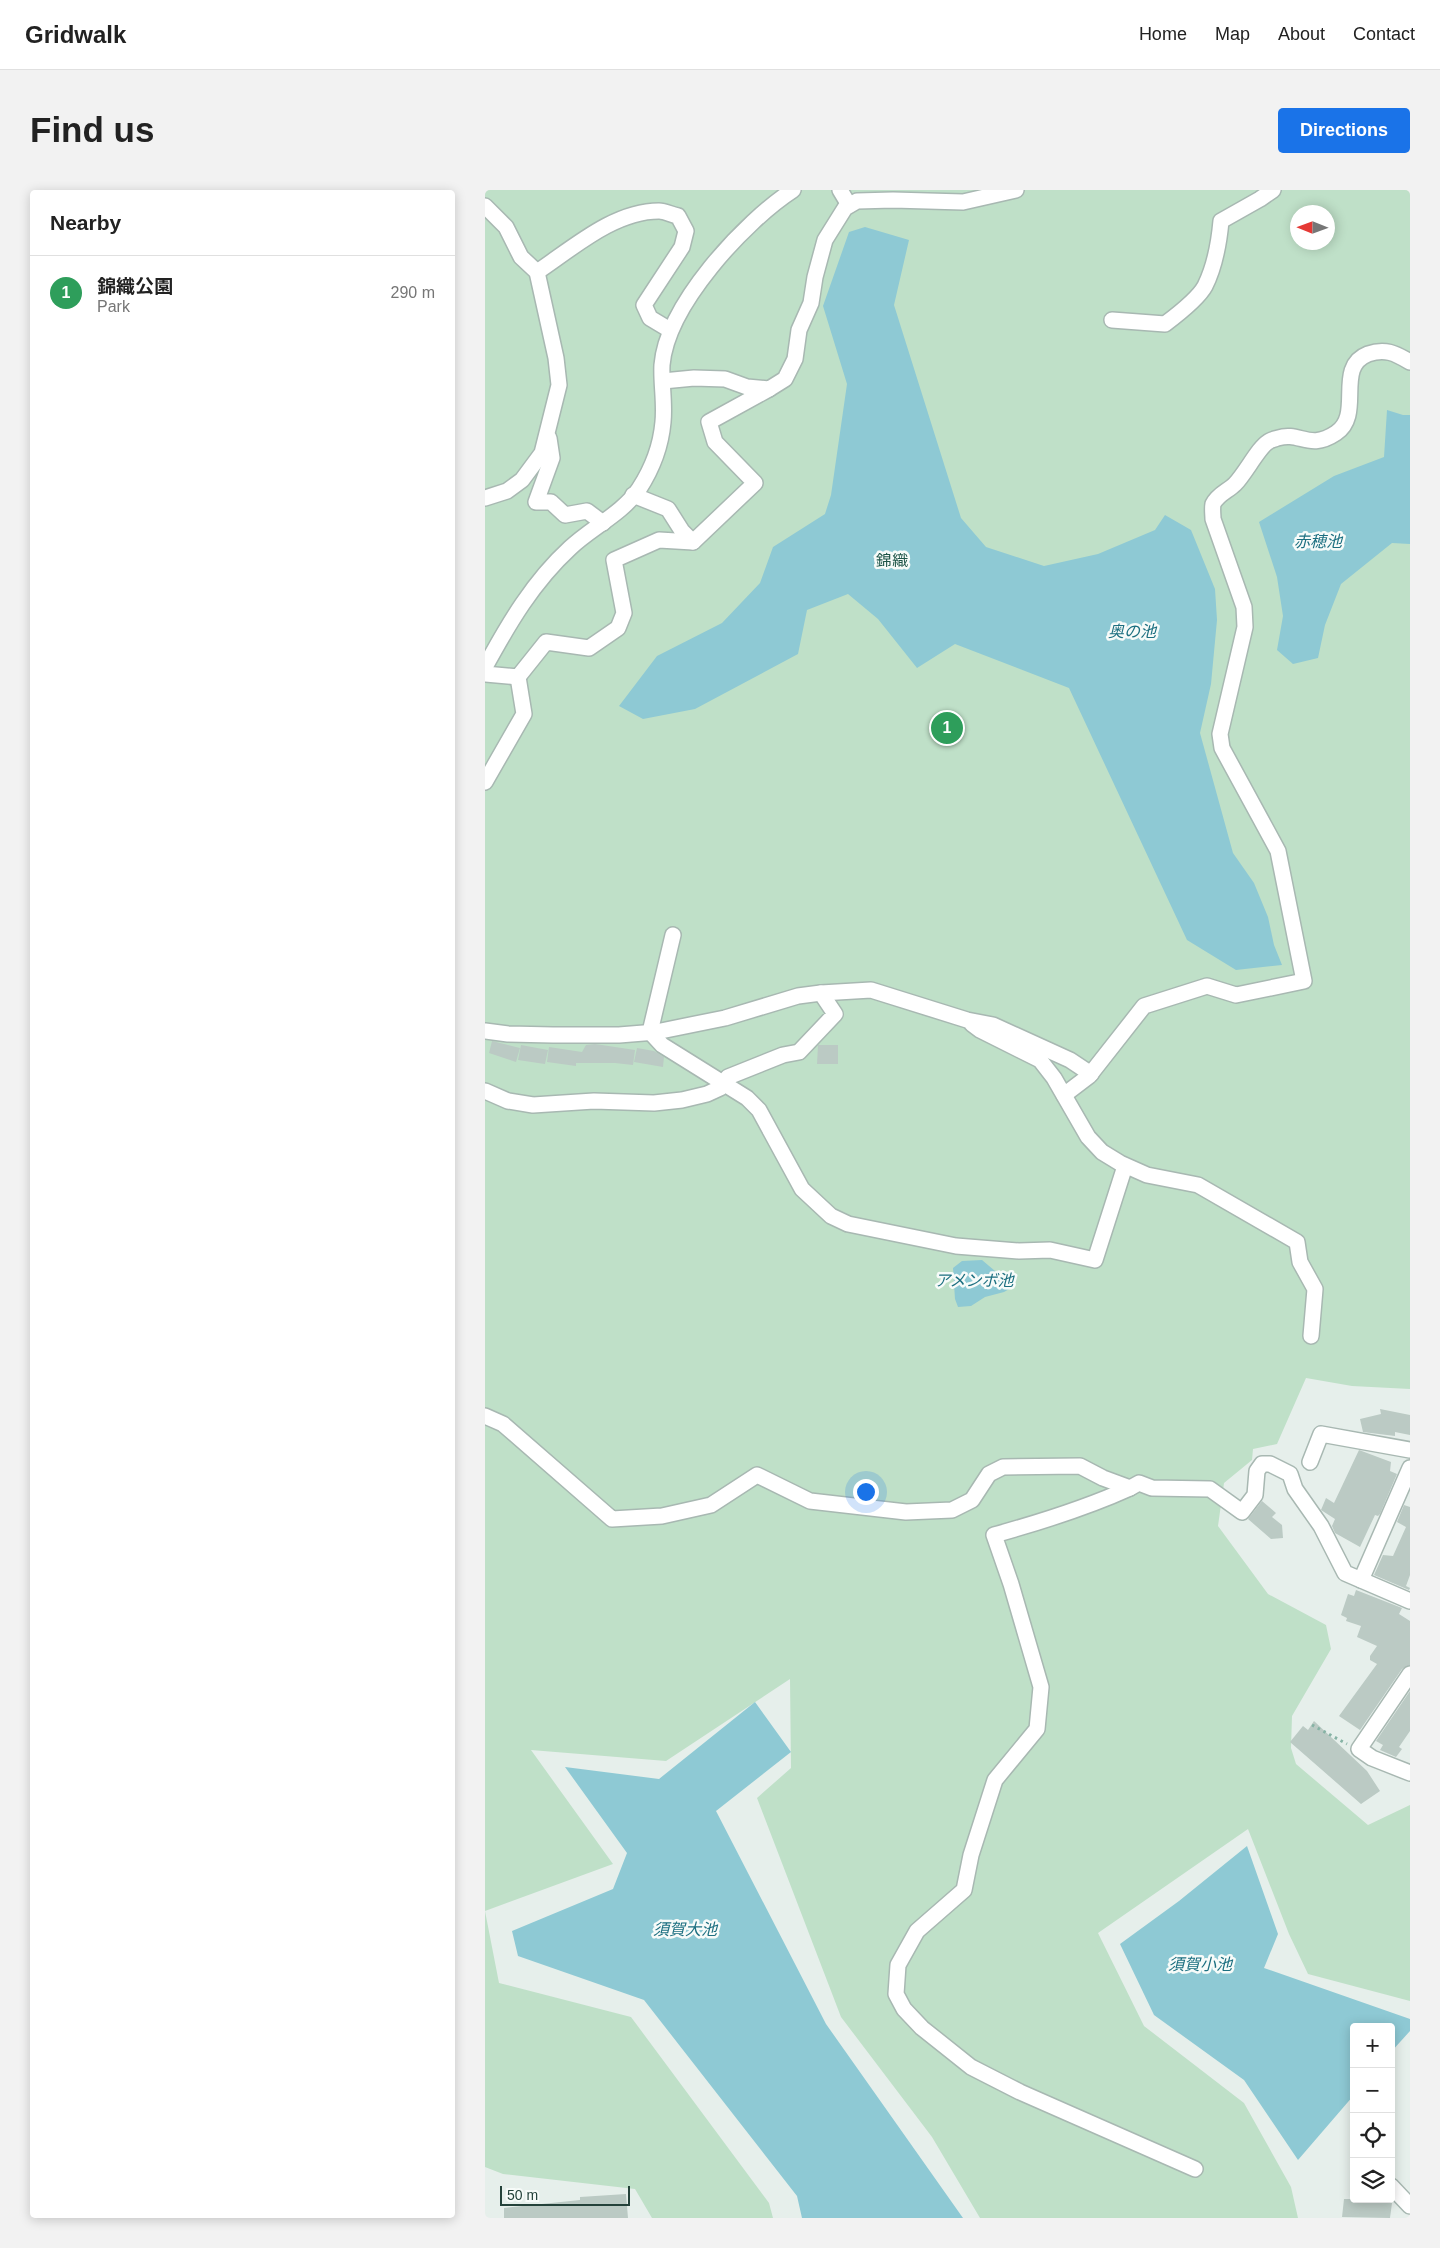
<!DOCTYPE html>
<html lang="en">
<head>
<meta charset="utf-8">
<style>
  :root { --surface:#fff; --page:#f2f2f2; --text:#222; --muted:#767676; --line:#e0e0e0; --accent:#1a73e8 }
  body { margin:0; font-family:Arial,"Noto Sans JP",sans-serif; background:var(--page); color:var(--text) }
  .controls { position:absolute; right:15px; bottom:15px; display:grid; overflow:hidden; border-radius:5px; box-shadow:0 2px 12px #0003 }
  .controls button { width:45px; height:45px; display:grid; place-items:center; padding:0; border:0; border-bottom:1px solid var(--line); background:var(--surface); color:var(--text); font:25px sans-serif }
  .compass { position:absolute; left:805px; top:15px; width:45px; height:45px; border-radius:50%; background:var(--surface); box-shadow:0 2px 12px #0003; rotate:271deg }
  .scale { position:absolute; left:15px; bottom:12px; width:130px; box-sizing:border-box; padding-left:5px; border:2px solid #24423a; border-top:0; font-size:14px; line-height:18px; white-space:nowrap; color:#24423a; -webkit-text-stroke:4px #f7fbf9; paint-order:stroke }
  .you { position:absolute; left:380px; top:1301px; width:18px; height:18px; margin:-12px; border:4px solid #fff; border-radius:50%; background:#1a73e8; box-shadow:0 0 0 8px #1a73e833 }
  .badge { display:grid; place-items:center; width:32px; height:32px; border-radius:50%; background:var(--accent); color:#fff; font-size:16px; font-weight:700 }
  .pin { position:absolute; translate:-50% -50%; border:2px solid #fff; box-shadow:0 1px 5px #0006 }
  .list { margin:0; padding:0; list-style:none }
  h2 { display:flex; justify-content:space-between; align-items:center; height:65px; margin:0; padding:0 20px; font-size:21px }
  h2 small { font-size:16px; font-weight:400; color:var(--muted) }
  .list li { display:grid; grid-template-columns:32px 1fr auto; gap:15px; align-items:center; box-sizing:border-box; height:75px; padding:0 20px; border-top:1px solid var(--line) }
  .list b { display:block; font-size:19px; white-space:nowrap }
  .list p { margin:0; font-size:16px; white-space:nowrap; color:var(--muted) }
  .list em { font-size:16px; font-style:normal; color:var(--muted) }
  .icon { flex:none; width:28px; height:28px; fill:none; stroke:currentColor; stroke-width:2; stroke-linecap:round; stroke-linejoin:round }
  .map { position:relative; flex:none; width:925px; height:2028px; overflow:hidden; border-radius:5px }
  header { display:flex; align-items:center; gap:30px; box-sizing:border-box; height:70px; padding:0 25px; background:var(--surface); border-bottom:1px solid var(--line) }
  header strong { font-size:24px }
  nav { display:flex; gap:28px; margin-inline-start:auto; font-size:18px }
  .intro { display:flex; align-items:center; justify-content:space-between; box-sizing:border-box; height:120px; padding:0 30px }
  h1 { margin:0; font-size:35px }
  .button { padding:12px 22px; border-radius:5px; background:var(--accent); color:#fff; font-size:18px; font-weight:700 }
  main { display:flex; gap:30px; padding:0 30px }
  aside { flex:1; background:var(--surface); border-radius:5px; box-shadow:0 2px 12px #0003 }
  .map>svg:first-child { display:block }
</style>
</head>
<body>
<header>
<strong>Gridwalk</strong>
<nav><a>Home</a><a>Map</a><a>About</a><a>Contact</a></nav>
</header>
<div class="intro"><h1>Find us</h1><a class="button">Directions</a></div>
<main>
<aside>
<h2>Nearby<small></small></h2>
<ul class="list">
<li><span class="badge" style="background:#2e9e5b">1</span><div><b>錦織公園</b><p>Park</p></div><em>290 m</em></li>
</ul>
</aside>
<div class="map">
<svg width="925" height="2028" viewBox="0 0 925 2028">
  <rect width="100%" height="100%" fill="#e6efeb"/>
  <path fill="#bfe0c8" fill-rule="evenodd" d="M0,0H925V1199L867,1196L821,1188L792,1254L768,1259L767,1270L739,1293L733,1336L783,1404L841,1435L846,1459L807,1526L806,1558L811,1574L883,1635L925,1615V1811L823,1784L804,1744L763,1639L613,1743L659,1836L759,1913L806,1997L813,2028H495L447,1947L356,1827L272,1608L306,1578L305,1489L181,1571L46,1560L128,1674L0,1721L14,1793L146,1827L284,2013L288,2028H167L150,1999L18,1984L0,1977ZM812,22H842V52H812Z"/>
  <g fill="#8ec9d4">
    <path d="M380,37L424,50L409,115L476,328L501,357L559,376L613,364L670,340L680,325L706,340L730,399L732,430L726,494L715,543L748,663L769,693L783,727L789,755L797,775L751,780L702,750L584,498L470,454L432,478L393,429L363,404L322,420L313,464L210,519L158,529L134,516L172,466L237,433L275,393L288,357L340,324L346,305L362,194L338,116L364,42Z"/>
    <path d="M902,220L918,225H925V354L907,353L856,394L840,435L833,468L808,474L792,460L798,426L792,387L774,332L849,286L899,267Z"/>
    <path d="M497,1070L510,1081L526,1088V1098L519,1102L500,1107L486,1116L473,1117L470,1109L468,1078L477,1071Z"/>
    <path d="M270,1512L306,1562L231,1621L341,1834L478,2028H317L312,2006L159,1810L33,1766L27,1741L128,1699L142,1663L80,1577L174,1589Z"/>
    <path d="M762,1656L793,1744L779,1778L925,1829V1841L906,1862V1837H869V1905L813,1970L759,1890L669,1825L635,1754L694,1711Z"/>
  </g>
  <g fill="#bbcac4">
    <path d="M7,851L35,858L31,872L4,863Z"/>
    <path d="M110,854L150,860L148,875L130,873H91V876L62,872L64,857L97,862L101,855Z"/>
    <path d="M36,855L63,860L60,874L33,870Z"/>
    <path d="M333,855H353V874H332Z"/>
    <path d="M152,858L169,861L179,867L178,877L149,872Z"/>
    <path d="M895,1219L925,1225V1245L910,1242V1246L878,1242L875,1229L896,1224Z"/>
    <path d="M874,1260L906,1272L905,1281L912,1284L895,1324L893,1326L890,1325L875,1357L850,1343L847,1336L850,1329L836,1320L841,1308L849,1313Z"/>
    <path d="M777,1311L791,1323L787,1327L797,1335L798,1348L786,1349L763,1329Z"/>
    <path d="M919,1315L925,1317V1385L921,1396L925,1398L924,1400L889,1385L898,1365L908,1366L921,1337L912,1332Z"/>
    <path d="M871,1400L917,1418L914,1424L925,1431V1475L917,1479L875,1540L854,1526L892,1474L885,1470V1466L892,1456L872,1447L876,1436L861,1431L862,1428L856,1425L863,1404L869,1406Z"/>
    <path d="M925,1501V1541L914,1557L917,1559L911,1567L895,1560L898,1555L891,1551Z"/>
    <path d="M829,1531L882,1581L895,1601L876,1614L805,1552L818,1536L823,1540Z"/>
    <path d="M141,2004L143,2028H19V2018L95,2010V2007Z"/>
    <path d="M859,2009H902V2012L907,2013L905,2028L857,2027Z"/>
  </g>
  <g fill="none" stroke-linecap="round" stroke-linejoin="round">
    <defs>
      <g id="minor">
        <path d="M355,0L364,15"/>
        <path d="M0,16L21,37L36,67L52,82L71,168L74,195L57,263L37,290L22,301L0,308"/>
        <path d="M52,82C88,58 129,21 174,21C180,21 187,25 193,26L201,41L197,57L159,115L165,128L185,140"/>
        <path d="M627,130L680,134C692,125 713,109 720,96C730,76 734,53 736,31L775,9L788,0"/>
        <path d="M178,191L209,188L240,189L262,197L284,199L300,189L310,169L314,140L326,113L330,87L340,50L360,18L372,11L408,10L478,12L531,0"/>
        <path d="M64,248L67,268L51,312H66L80,325L102,321L118,333"/>
        <path d="M148,305L183,319L197,341L208,352"/>
        <path d="M0,477C24,433 48,392 85,358C106,338 138,323 154,299C167,279 176,255 178,232C180,213 176,193 177,175C182,115 259,32 308,0"/>
        <path d="M0,484L33,487L61,452L104,458L133,438L139,423L129,370L174,350L208,352L270,293L230,252L224,232L284,199"/>
        <path d="M0,592L39,524L33,487"/>
        <path d="M487,834L495,840L555,870L569,888L603,947L617,962L635,973L662,985L713,995L812,1052L815,1072L830,1099L826,1146"/>
        <path d="M0,841L23,844L68,845H134L171,842L240,828L313,806L336,803L386,800L482,830L508,835L585,870L606,884"/>
        <path d="M165,842L177,855L262,908L274,920L317,999L346,1026L363,1034L471,1056L534,1061L565,1060L610,1070L640,976"/>
        <path d="M165,842L188,745"/>
        <path d="M0,901L23,911L48,915L109,911L169,913L197,910L222,904L235,898L243,887L298,865L314,862L350,824L336,803"/>
        <path d="M579,905L604,886L659,816L722,796L751,805L819,791L793,661L737,558L735,544L760,437L759,417L728,329C728,325 727,319 728,314C733,304 743,301 750,294C760,284 774,257 783,252C785,250 790,249 793,248C815,241 824,261 851,243C879,225 849,177 883,164C900,158 910,163 925,172"/>
        <path d="M0,1226L18,1234L127,1329L177,1326L226,1315L272,1285L325,1311L421,1322L467,1320L487,1310L504,1284L518,1277L595,1276L618,1288L645,1298L654,1293L667,1298L725,1299L757,1322L770,1305L772,1281L777,1274H785L805,1284L810,1299L836,1336L860,1383L925,1411"/>
        <path d="M825,1272L836,1244L925,1260"/>
        <path d="M645,1298C601,1318 556,1332 509,1345L526,1394L556,1497L552,1539L510,1590L486,1665L479,1700L432,1741L413,1775L411,1804L419,1819L437,1838L486,1877L535,1902L710,1979"/>
        <path d="M876,1390L925,1278"/>
        <path d="M925,1484L874,1559L887,1568L925,1583"/>
        <path d="M906,1996L925,2016"/>
      </g>
    </defs>
    <use href="#minor" stroke="#a8b8b2" stroke-width="18"/>
    <path stroke="#86b3a5" stroke-width="3" stroke-dasharray="2.5 4" stroke-linecap="butt" d="M827,1535L862,1554"/>
    <use href="#minor" stroke="#fff" stroke-width="15"/>
  </g>
  <g text-anchor="middle" dominant-baseline="central" stroke-width="5" stroke-linejoin="round" paint-order="stroke">
    <g font-size="16" font-style="italic" fill="#1c6f80" stroke="#f7fbf9">
      <text x="833" y="351">赤穂池</text>
      <text x="647" y="441">奥の池</text>
      <text x="489" y="1090">アメンボ池</text>
      <text x="200" y="1739">須賀大池</text>
      <text x="715" y="1774">須賀小池</text>
    </g>
    <g font-size="16" fill="#1f5548" stroke="#f7fbf9">
      <text x="407" y="370">錦織</text>
    </g>
  </g>
</svg>
<div class="controls">
<button>+</button>
<button>−</button>
<button><svg class="icon" aria-label="locate" viewBox="0 0 24 24"><circle cx="12" cy="12" r="6"/><path d="M12 2v4M12 18v4M2 12h4M18 12h4"/></svg></button>
<button><svg class="icon" aria-label="layers" viewBox="0 0 24 24"><path d="M12 4l9 5-9 5-9-5zM3 14l9 5 9-5"/></svg></button>
</div>
<svg class="compass" viewBox="-18 -18 36 36"><path d="M0-13l5 13h-10z" fill="#e53935"/><path d="M0 13l5-13h-10z" fill="#767676"/></svg>
<div class="scale">50 m</div>
<div class="you"></div>
<div class="pin badge" style="left:462px;top:538px;background:#2e9e5b">1</div>
</div>
</main>
</body>
</html>
